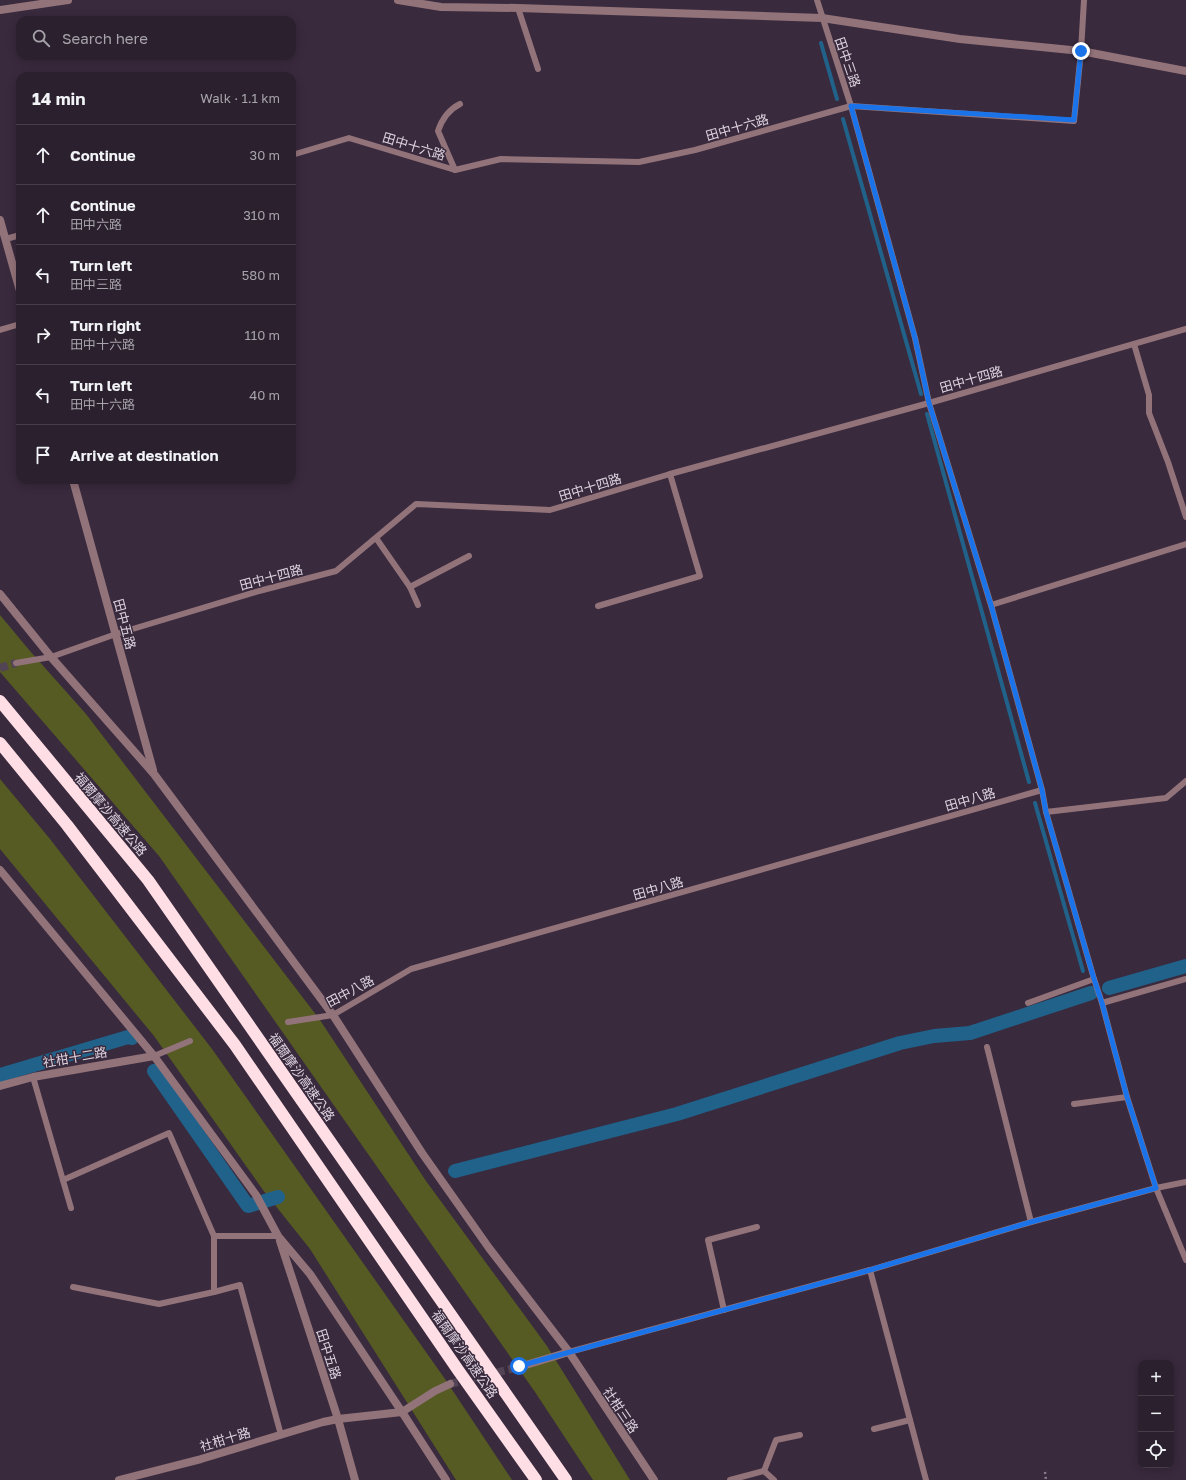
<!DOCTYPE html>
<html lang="en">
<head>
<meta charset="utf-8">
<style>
  :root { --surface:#2b202e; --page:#372d3a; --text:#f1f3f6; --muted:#a6a3aa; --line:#473e4a }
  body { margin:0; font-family:"Golos Text","Noto Sans TC",sans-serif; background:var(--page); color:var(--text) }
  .controls { position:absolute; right:12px; bottom:12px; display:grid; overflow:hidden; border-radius:8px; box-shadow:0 2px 10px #0003 }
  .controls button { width:36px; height:36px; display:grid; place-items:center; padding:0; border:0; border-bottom:1px solid var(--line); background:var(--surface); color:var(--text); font:20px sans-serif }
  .stop { position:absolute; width:12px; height:12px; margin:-9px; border:3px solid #1a73e8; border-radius:50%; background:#fff }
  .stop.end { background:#1a73e8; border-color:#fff; box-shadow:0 1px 4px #0008 }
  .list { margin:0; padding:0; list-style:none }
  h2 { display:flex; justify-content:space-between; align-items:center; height:52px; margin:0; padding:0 16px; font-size:17px }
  h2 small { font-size:13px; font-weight:400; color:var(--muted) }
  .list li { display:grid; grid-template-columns:26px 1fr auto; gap:12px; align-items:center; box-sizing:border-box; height:60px; padding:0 16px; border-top:1px solid var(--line) }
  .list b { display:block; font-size:15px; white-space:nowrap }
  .list p { margin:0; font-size:13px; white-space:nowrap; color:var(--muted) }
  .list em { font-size:13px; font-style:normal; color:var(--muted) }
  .icon { flex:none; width:22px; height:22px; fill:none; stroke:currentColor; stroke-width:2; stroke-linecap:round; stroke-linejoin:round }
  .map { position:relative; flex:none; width:1186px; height:1480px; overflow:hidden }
  .search { position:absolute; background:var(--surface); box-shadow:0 2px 10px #0003; left:16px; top:16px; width:280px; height:44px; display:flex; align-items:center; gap:10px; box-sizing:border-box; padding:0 14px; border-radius:12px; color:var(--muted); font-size:15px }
  .panel { position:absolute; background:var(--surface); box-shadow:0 2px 10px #0003; left:16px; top:72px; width:280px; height:412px; border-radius:12px }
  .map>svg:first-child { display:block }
</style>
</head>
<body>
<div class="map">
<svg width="1186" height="1480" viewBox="0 0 1186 1480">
  <rect width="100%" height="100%" fill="#392a3d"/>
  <g fill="#565b23">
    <path d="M0,615L30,651L86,714L320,1020L426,1181L547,1346L630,1480H593L535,1392L159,856L0,672Z"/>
    <path d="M0,779L50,839L212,1049L445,1379L512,1480H456L310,1249L263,1190L154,1036L0,849Z"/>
  </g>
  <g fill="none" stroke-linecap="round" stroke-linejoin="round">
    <g stroke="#21628b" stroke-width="4">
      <path d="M821,43L837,99"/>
      <path d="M843,119L921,394"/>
      <path d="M927,414L1029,782"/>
      <path d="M1035,803L1083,971"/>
      <path d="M1089,992L1090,994"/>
    </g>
    <g stroke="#21628b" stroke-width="14">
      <path d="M1109,988L1186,966"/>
      <path d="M154,1071L248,1206L278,1197"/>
      <path d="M0,1075L128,1037L132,1038"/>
      <path d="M455,1171L677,1114L900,1043L934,1036L970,1033L1091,993"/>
    </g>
    <g stroke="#524355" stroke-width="8" stroke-dasharray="8 4" stroke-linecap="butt">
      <path d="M0,668L16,663"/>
      <path d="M450,1384L519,1367"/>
    </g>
    <path stroke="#887c8b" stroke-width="2.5" stroke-dasharray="2 3" stroke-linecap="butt" d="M1045,1472L1046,1480"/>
    <g stroke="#93737a" stroke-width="6">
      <path d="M817,0L851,106L915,338L929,403L991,605L1042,790L1046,812L1094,979L1102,1003L1127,1097L1156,1188L1186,1260"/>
      <path d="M518,8L538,69"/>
      <path d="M292,155L349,138L455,170L501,159L639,162L695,150L851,106L1074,121L1081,51L1084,0"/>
      <path d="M455,170L438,131C442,119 448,110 460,104"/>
      <path d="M6,239L20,235"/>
      <path d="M0,330L20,324"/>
      <path d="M1134,344L1149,395V413L1168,462L1186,517"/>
      <path d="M376,538L410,587L418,605"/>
      <path d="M410,587L469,556"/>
      <path d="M991,605L1186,544"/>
      <path d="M598,606L700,576L670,474"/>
      <path d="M16,663L51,657L116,634L259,591L336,571L416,504L550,510L670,474L929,403L1186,329"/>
      <path d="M1046,812L1166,798L1186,781"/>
      <path d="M1028,1003L1094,979"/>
      <path d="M1102,1003L1186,979"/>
      <path d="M288,1022L333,1015L411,969L1042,790"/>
      <path d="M987,1047L1031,1222"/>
      <path d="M154,1056L190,1041"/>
      <path d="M33,1077L71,1208"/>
      <path d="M1074,1104L1127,1097"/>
      <path d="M63,1180L169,1133L214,1236V1292L240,1285L281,1435"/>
      <path d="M214,1236H278"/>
      <path d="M870,1270L926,1480"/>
      <path d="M73,1287L159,1304L214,1292"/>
      <path d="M724,1310L708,1240L757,1227"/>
      <path d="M569,1352L870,1270L1031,1222L1156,1188L1186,1182"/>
      <path d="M874,1429L910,1420"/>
      <path d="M764,1471L776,1440L800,1435"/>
      <path d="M730,1480L764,1471L774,1480"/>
    </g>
    <g stroke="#93737a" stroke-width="8">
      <path d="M0,220L20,291"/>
      <path d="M73,480L153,770"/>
      <path d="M0,594L51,657L154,774L333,1015L422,1153L489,1248L569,1352L519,1367"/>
      <path d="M0,870L154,1056L256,1195L278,1236L310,1274L402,1412L446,1480"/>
      <path d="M0,1086L33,1077L154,1056"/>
      <path d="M280,1241L338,1419L355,1480"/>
      <path d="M569,1352L654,1480"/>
      <path d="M119,1480L201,1459L323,1422L338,1419L402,1412L435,1391L450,1384"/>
    </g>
    <g stroke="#93737a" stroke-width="8">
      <path d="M398,0L441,7L518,8L822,18L960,39L1081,51L1186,71"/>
      <path d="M0,10L68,0"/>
    </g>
    <g stroke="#ffdee5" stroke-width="12">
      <path d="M0,701L148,880L566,1480"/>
      <path d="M0,743L67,825L235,1045L458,1370L536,1480"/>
    </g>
  </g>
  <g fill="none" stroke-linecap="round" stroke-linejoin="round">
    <path stroke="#1a73e8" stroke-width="5" d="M519,1366L870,1270L1031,1222L1156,1188L1127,1097L1102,1003L1094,979L1046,812L1042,790L991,605L929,403L915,338L851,106L1074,120L1081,51"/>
  </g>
  <g text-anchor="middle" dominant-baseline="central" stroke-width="3" stroke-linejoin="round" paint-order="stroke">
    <g font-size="13" fill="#ddd3df" stroke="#392a3d">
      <text transform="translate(848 62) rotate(71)">田中三路</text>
      <text transform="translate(737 127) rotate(-16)">田中十六路</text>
      <text transform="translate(414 146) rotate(17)">田中十六路</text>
      <text transform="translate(971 379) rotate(-16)">田中十四路</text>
      <text transform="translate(590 487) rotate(-17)">田中十四路</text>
      <text transform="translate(271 577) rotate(-15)">田中十四路</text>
      <text transform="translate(125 624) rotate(75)">田中五路</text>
      <text transform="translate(970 799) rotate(-16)">田中八路</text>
      <text transform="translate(111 814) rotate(50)">福爾摩沙高速公路</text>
      <text transform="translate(658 888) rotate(-16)">田中八路</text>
      <text transform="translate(350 991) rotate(-28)">田中八路</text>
      <text transform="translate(75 1057) rotate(-10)">社柑十二路</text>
      <text transform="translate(302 1077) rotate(55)">福爾摩沙高速公路</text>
      <text transform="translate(329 1354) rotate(72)">田中五路</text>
      <text transform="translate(465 1354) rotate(55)">福爾摩沙高速公路</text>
      <text transform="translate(621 1410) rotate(56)">社柑三路</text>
      <text transform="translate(225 1439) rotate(-17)">社柑十路</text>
    </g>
  </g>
</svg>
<div class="controls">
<button>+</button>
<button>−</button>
<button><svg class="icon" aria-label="locate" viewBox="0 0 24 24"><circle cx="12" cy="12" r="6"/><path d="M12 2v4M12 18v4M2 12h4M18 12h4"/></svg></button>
</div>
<div class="stop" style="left:519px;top:1366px"></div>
<div class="stop end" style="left:1081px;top:51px"></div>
<div class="search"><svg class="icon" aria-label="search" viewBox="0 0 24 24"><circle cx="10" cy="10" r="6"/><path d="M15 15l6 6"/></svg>Search here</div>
<section class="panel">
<h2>14 min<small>Walk · 1.1 km</small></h2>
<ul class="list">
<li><svg class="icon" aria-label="ahead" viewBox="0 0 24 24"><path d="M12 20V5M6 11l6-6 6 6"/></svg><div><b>Continue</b></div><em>30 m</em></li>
<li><svg class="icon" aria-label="ahead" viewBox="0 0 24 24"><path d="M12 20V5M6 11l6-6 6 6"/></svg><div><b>Continue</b><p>田中六路</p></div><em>310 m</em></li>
<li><svg class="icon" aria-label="left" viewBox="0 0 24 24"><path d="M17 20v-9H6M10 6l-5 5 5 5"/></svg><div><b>Turn left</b><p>田中三路</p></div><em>580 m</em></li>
<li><svg class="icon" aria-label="right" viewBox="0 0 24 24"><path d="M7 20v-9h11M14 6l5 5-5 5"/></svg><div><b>Turn right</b><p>田中十六路</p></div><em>110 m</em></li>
<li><svg class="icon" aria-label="left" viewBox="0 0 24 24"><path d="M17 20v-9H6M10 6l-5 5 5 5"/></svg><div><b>Turn left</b><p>田中十六路</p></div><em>40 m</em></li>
<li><svg class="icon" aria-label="arrive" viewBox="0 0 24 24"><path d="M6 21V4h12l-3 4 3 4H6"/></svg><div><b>Arrive at destination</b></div></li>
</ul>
</section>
</div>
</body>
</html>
